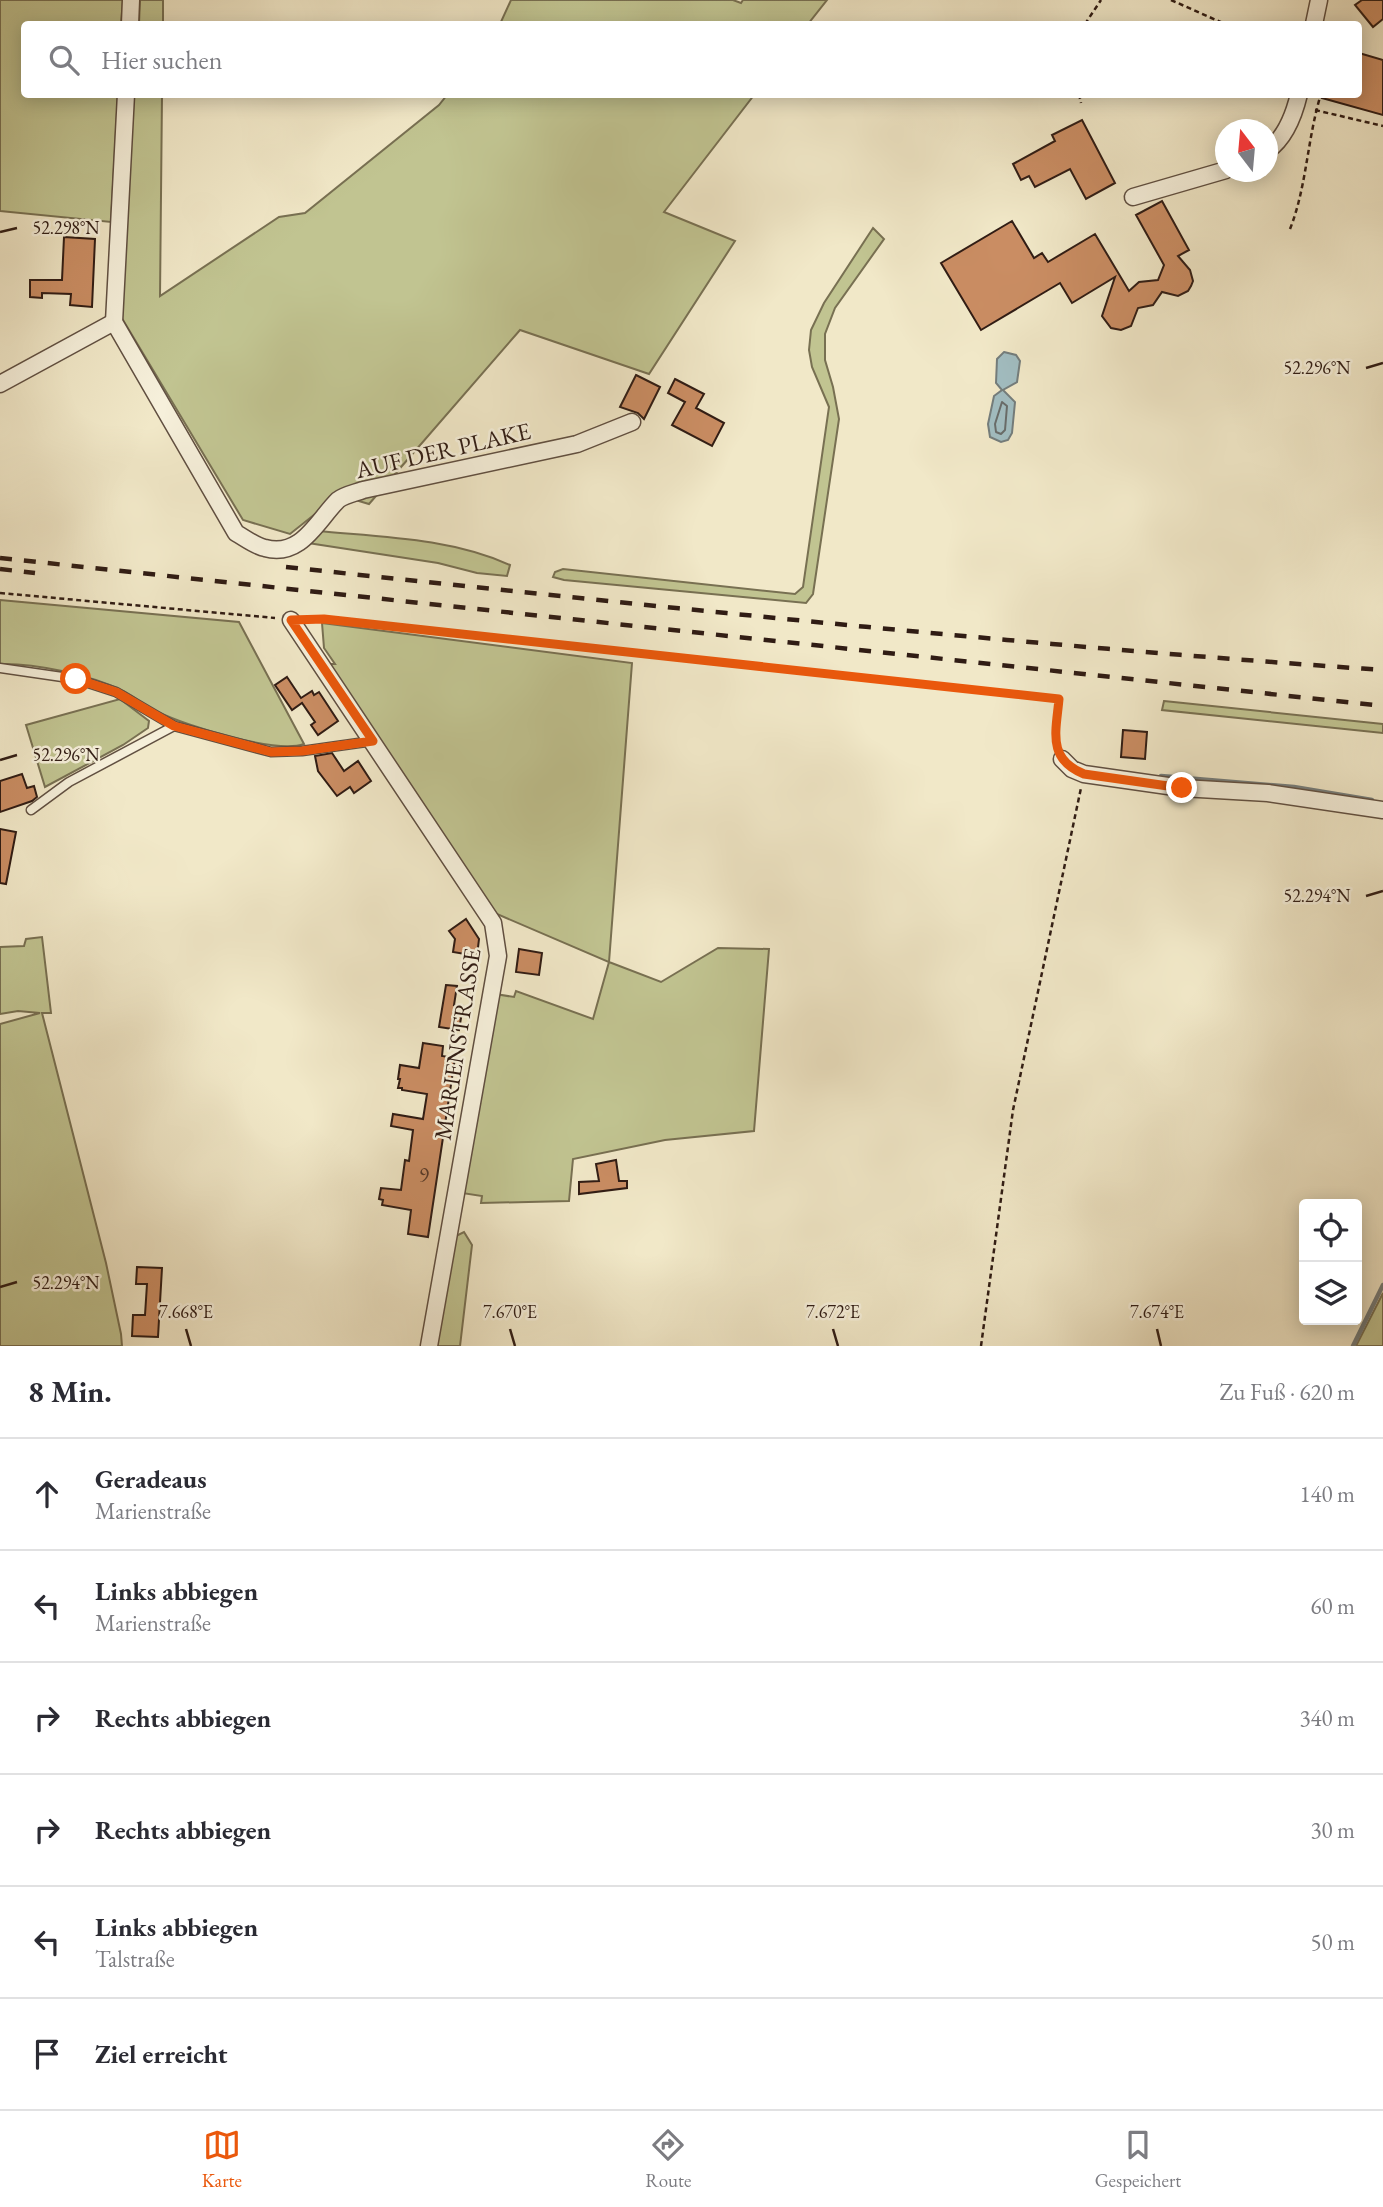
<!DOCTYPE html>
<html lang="de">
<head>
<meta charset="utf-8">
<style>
  :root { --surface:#fff; --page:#f2f2f3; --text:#2b2b33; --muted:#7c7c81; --line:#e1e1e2; --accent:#ea580c }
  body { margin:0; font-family:"EB Garamond",serif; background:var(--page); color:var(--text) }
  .controls { position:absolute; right:21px; bottom:21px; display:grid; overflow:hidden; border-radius:7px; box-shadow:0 4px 18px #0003 }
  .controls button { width:63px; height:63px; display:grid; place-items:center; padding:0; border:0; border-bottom:2px solid var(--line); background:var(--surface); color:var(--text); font:35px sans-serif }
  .compass { position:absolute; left:1215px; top:119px; width:63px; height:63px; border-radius:50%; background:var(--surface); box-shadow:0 4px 18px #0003; rotate:344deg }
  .stop { position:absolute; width:21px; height:21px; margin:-16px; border:5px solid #ea580c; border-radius:50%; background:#fff }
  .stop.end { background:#ea580c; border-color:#fff; box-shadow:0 2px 7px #0008 }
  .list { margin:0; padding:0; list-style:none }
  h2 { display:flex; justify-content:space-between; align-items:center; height:91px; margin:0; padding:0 28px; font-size:30px }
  h2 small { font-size:23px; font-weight:400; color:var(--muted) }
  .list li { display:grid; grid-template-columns:46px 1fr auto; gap:21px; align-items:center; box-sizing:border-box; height:112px; padding:0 28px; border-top:2px solid var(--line) }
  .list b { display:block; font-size:26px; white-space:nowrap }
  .list p { margin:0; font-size:23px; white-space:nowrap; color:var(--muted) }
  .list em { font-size:23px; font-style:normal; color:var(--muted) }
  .icon { flex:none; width:38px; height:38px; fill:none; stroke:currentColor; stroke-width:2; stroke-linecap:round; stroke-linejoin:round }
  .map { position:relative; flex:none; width:1383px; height:1346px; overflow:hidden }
  .search { position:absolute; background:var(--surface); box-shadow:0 4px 18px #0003; left:21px; right:21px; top:21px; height:77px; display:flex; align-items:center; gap:18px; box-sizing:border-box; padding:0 24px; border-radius:7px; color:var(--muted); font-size:26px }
  .sheet { height:763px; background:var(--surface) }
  nav { display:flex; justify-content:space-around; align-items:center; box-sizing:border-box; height:98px; border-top:2px solid var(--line); background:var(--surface); font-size:19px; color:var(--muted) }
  nav a { display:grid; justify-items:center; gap:4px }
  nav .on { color:var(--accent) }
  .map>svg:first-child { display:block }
</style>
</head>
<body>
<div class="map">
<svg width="1383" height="1346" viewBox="0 0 1383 1346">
  <rect width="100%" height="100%" fill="#f1e8c8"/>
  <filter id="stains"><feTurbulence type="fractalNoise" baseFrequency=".00286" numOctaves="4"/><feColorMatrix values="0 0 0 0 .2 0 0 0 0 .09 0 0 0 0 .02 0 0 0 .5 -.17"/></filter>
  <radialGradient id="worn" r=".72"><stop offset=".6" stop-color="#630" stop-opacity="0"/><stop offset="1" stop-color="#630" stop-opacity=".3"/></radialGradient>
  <g fill="#c1c491" stroke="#787052" stroke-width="2">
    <path d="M0,0H123L121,24H24V94L118,95L111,222L0,211Z"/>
    <path d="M140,0H163V24H139Z"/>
    <path d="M511,0H733L741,3L743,0H827L808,24H500Z"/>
    <path d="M134,95H162L160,296L279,217L305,213L439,105L447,95H754L664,212L735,241L649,374L520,330L369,504L339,495L290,534L243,520L120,315Z"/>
    <path d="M873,228L884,239L835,308L825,334V360L833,387L839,419L813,594L806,603L564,580L553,577L555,572L563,569L795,594L803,587L829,407L812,367L809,350L811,330L824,303Z"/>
    <path d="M318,531C382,537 450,538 510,565L507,576L477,573L438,563L308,543Z"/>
    <path d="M0,600L239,622L304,744C276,754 186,726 158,712C145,706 134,696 121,690C90,675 35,663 0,664Z"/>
    <path d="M322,623L632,663L609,962L661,982L718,948L769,949L754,1131L665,1140L573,1159L569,1201L481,1203L482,1196L462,1193L495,994L514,997L516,991L593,1019L609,962L490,911L326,664H335L324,648Z"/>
    <path d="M120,699L149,721L148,728L123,745L45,787L26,725Z"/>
    <path d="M1164,701L1383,724V733L1162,710Z"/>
    <path d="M42,937L51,1013H42L106,1263L121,1334L122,1346H0V1024L40,1013L18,1011L0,1014V947L24,946L26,939Z"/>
    <path d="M464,1232L472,1245L460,1346H437L456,1236Z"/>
    <path d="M1383,1293V1346H1356Z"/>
  </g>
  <path fill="#a1bdc1" stroke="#747d7c" stroke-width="2" d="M1004,352L1016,355L1020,361L1017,382L1003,390L1015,402L1012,433L1008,440L1001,442L990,437L988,424L994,396L1002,390L996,383L997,359Z"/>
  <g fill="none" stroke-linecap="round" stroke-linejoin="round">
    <path stroke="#686c6a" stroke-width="2" d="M1002,402L1007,406L1005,430L1001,434L996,432L995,424Z"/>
    <g stroke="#747d7c" stroke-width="4.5">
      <path d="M1161,776L1294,787L1372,800"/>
      <path d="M1353,1346L1383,1285"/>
    </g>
  </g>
  <g fill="#ca8d63" stroke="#301c14" stroke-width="2">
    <path d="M1362,0H1383V19L1373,27L1355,5Z"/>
    <path d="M1359,53L1383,60V115L1322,98L1323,94H1359Z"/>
    <path d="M1082,120L1115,183L1086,199L1070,169L1035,187L1029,176L1021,180L1013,164L1055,141L1052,135Z"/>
    <path d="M1162,201L1189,250L1178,256L1190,270L1193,281L1191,286L1188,291L1178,296L1162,292L1153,305L1138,308L1131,326L1121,330L1111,328L1102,316L1115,277L1072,303L1060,283L981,330L941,263L1012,221L1034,258L1042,253L1048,262L1095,234L1129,291L1139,282L1158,280L1164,265L1136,215Z"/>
    <path d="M64,237L95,239L92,307L70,305L71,294L42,293V298L30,297V280H62Z"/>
    <path d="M636,375L660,387L644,419L638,413L620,407Z"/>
    <path d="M675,379L704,394L696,408L724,423L712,446L672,425L685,402L668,393Z"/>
    <path d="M287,677L301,698L312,691L314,695L319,692L338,721L318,735L311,725L315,722L302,703L292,710L275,685Z"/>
    <path d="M1123,730L1147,732L1145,759L1121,757Z"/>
    <path d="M332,753L344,771L358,761L371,781L354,793L350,787L337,796L318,771L315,756Z"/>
    <path d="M22,774L27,788L34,786L37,797L32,801L0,812V781Z"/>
    <path d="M0,829L16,832L6,884L0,883Z"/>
    <path d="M466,919L479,939L477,956L453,952L455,939L449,931Z"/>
    <path d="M519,949L542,953L539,975L516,972Z"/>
    <path d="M446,985L457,986L454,1005L463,1006L459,1030L439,1027Z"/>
    <path d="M423,1043L443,1046L442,1056L455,1058L428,1237L408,1234L411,1210L382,1205L383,1200L379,1199L381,1188L401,1190L405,1160L409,1161L413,1130L391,1126L393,1114L423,1119L427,1094L402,1090V1088H398L400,1079H398L400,1065L419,1068Z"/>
    <path d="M616,1160L619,1181H627V1188L579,1194V1182L599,1181L596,1164Z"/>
    <path d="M137,1267L162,1268L158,1337L132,1336L133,1315H145L147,1284H136Z"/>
  </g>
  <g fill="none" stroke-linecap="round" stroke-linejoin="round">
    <defs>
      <g id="service">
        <path d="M0,668L76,679L116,692L174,726L271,752L302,751L373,741"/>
        <path d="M31,810L69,782L174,726"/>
      </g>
      <g id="minor">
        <path d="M130,24L131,0"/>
        <path d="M1314,24L1319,0"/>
        <path d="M126,94L114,322L236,533C245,538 255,546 265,548C301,558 317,521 338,500C344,495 355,493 363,490L577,444L632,422"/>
        <path d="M1268,150C1285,138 1294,115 1299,94"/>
        <path d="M1133,197L1226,170"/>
        <path d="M0,384L114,322"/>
        <path d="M291,620L493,923L498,956L429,1346"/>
        <path d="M1062,759L1072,769L1084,774L1182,788L1268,793L1383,810"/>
      </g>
    </defs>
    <use href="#service" stroke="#604f41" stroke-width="11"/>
    <use href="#minor" stroke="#604f41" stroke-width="19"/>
    <g stroke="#301c14" stroke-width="2.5" stroke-dasharray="5 3.5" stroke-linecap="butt">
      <path d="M1171,0L1225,24"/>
      <path d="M1085,24L1101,0"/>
      <path d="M1352,24H1353"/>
      <path d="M1079,94L1081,103"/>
      <path d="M1315,110L1383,126"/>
      <path d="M1290,229C1307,186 1307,139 1321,94"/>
      <path d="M0,593L275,618"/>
      <path d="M310,619H324L1059,699L1056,747"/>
      <path d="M981,1346L1013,1110L1081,788"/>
    </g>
    <use href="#service" stroke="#f6f0db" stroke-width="8"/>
    <use href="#minor" stroke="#f6f0db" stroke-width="16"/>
    <g stroke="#301c14" stroke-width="4.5" stroke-dasharray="12 12" stroke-linecap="butt">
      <path d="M0,558L1383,706"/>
      <path d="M286,567C651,606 1017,645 1383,670"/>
      <path d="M0,569L35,573"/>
    </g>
  </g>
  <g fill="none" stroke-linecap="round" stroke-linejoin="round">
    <path stroke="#ea580c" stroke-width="9" d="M76,679L116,692L174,726L271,752L302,751L373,741L291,620L324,619L1059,699C1056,732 1047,759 1084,774L1182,788"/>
  </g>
  <path fill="none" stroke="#301c14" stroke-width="2.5" d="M0,232L17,228M1366,368L1383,363M0,760L17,755M1366,896L1383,891M0,1287L17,1282M186,1329L191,1346M510,1329L515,1346M833,1329L838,1346M1157,1329L1161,1346"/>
  <g text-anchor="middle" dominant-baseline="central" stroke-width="5" stroke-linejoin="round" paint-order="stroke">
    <g font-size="21" fill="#563828">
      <text x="424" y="1174">9</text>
    </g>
    <g font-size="24" fill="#301c14" stroke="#f6f0db">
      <text transform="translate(443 450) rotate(-13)">AUF DER PLAKE</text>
      <text transform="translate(457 1044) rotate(-81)">MARIENSTRASSE</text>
    </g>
  </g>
  <g font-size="18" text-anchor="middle" fill="#301c14" stroke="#f6f0db" stroke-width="5" stroke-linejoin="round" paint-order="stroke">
    <text x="66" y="234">52.298°N</text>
    <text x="1317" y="374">52.296°N</text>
    <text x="66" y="761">52.296°N</text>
    <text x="1317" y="902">52.294°N</text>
    <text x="66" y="1289">52.294°N</text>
    <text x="186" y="1318">7.668°E</text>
    <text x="510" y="1318">7.670°E</text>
    <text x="833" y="1318">7.672°E</text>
    <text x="1157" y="1318">7.674°E</text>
  </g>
  <rect width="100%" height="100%" filter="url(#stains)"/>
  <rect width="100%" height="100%" fill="url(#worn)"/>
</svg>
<div class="controls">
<button><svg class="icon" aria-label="locate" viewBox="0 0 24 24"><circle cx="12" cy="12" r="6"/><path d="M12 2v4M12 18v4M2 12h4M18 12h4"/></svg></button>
<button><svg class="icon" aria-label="layers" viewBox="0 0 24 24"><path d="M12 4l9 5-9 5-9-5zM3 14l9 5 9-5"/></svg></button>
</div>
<svg class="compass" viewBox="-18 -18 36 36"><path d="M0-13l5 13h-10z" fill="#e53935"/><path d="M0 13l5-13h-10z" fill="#7c7c81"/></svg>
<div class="stop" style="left:76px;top:679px"></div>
<div class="stop end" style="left:1182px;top:788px"></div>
<div class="search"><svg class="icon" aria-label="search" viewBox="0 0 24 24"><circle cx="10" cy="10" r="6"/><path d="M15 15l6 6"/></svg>Hier suchen</div>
</div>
<section class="sheet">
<h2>8 Min.<small>Zu Fuß · 620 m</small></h2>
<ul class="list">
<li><svg class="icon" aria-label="ahead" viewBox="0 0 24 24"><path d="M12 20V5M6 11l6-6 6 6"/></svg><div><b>Geradeaus</b><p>Marienstraße</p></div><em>140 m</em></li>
<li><svg class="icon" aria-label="left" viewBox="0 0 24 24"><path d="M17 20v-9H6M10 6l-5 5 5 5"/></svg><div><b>Links abbiegen</b><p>Marienstraße</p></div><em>60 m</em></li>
<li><svg class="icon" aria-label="right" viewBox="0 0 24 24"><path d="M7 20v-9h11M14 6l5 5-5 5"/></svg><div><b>Rechts abbiegen</b></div><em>340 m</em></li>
<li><svg class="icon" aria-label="right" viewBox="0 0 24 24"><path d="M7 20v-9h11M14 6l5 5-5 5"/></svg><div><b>Rechts abbiegen</b></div><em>30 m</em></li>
<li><svg class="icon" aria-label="left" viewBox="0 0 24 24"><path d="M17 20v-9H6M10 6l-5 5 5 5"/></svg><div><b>Links abbiegen</b><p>Talstraße</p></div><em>50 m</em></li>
<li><svg class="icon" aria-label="arrive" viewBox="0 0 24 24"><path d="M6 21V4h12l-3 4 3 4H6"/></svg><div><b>Ziel erreicht</b></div></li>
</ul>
</section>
<nav>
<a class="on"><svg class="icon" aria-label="map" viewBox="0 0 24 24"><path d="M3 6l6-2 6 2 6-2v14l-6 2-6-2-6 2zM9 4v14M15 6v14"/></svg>Karte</a>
<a><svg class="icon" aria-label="directions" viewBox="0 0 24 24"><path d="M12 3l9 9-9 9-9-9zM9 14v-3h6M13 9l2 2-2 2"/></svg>Route</a>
<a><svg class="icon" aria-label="saved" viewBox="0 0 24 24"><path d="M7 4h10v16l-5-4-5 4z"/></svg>Gespeichert</a>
</nav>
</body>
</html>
